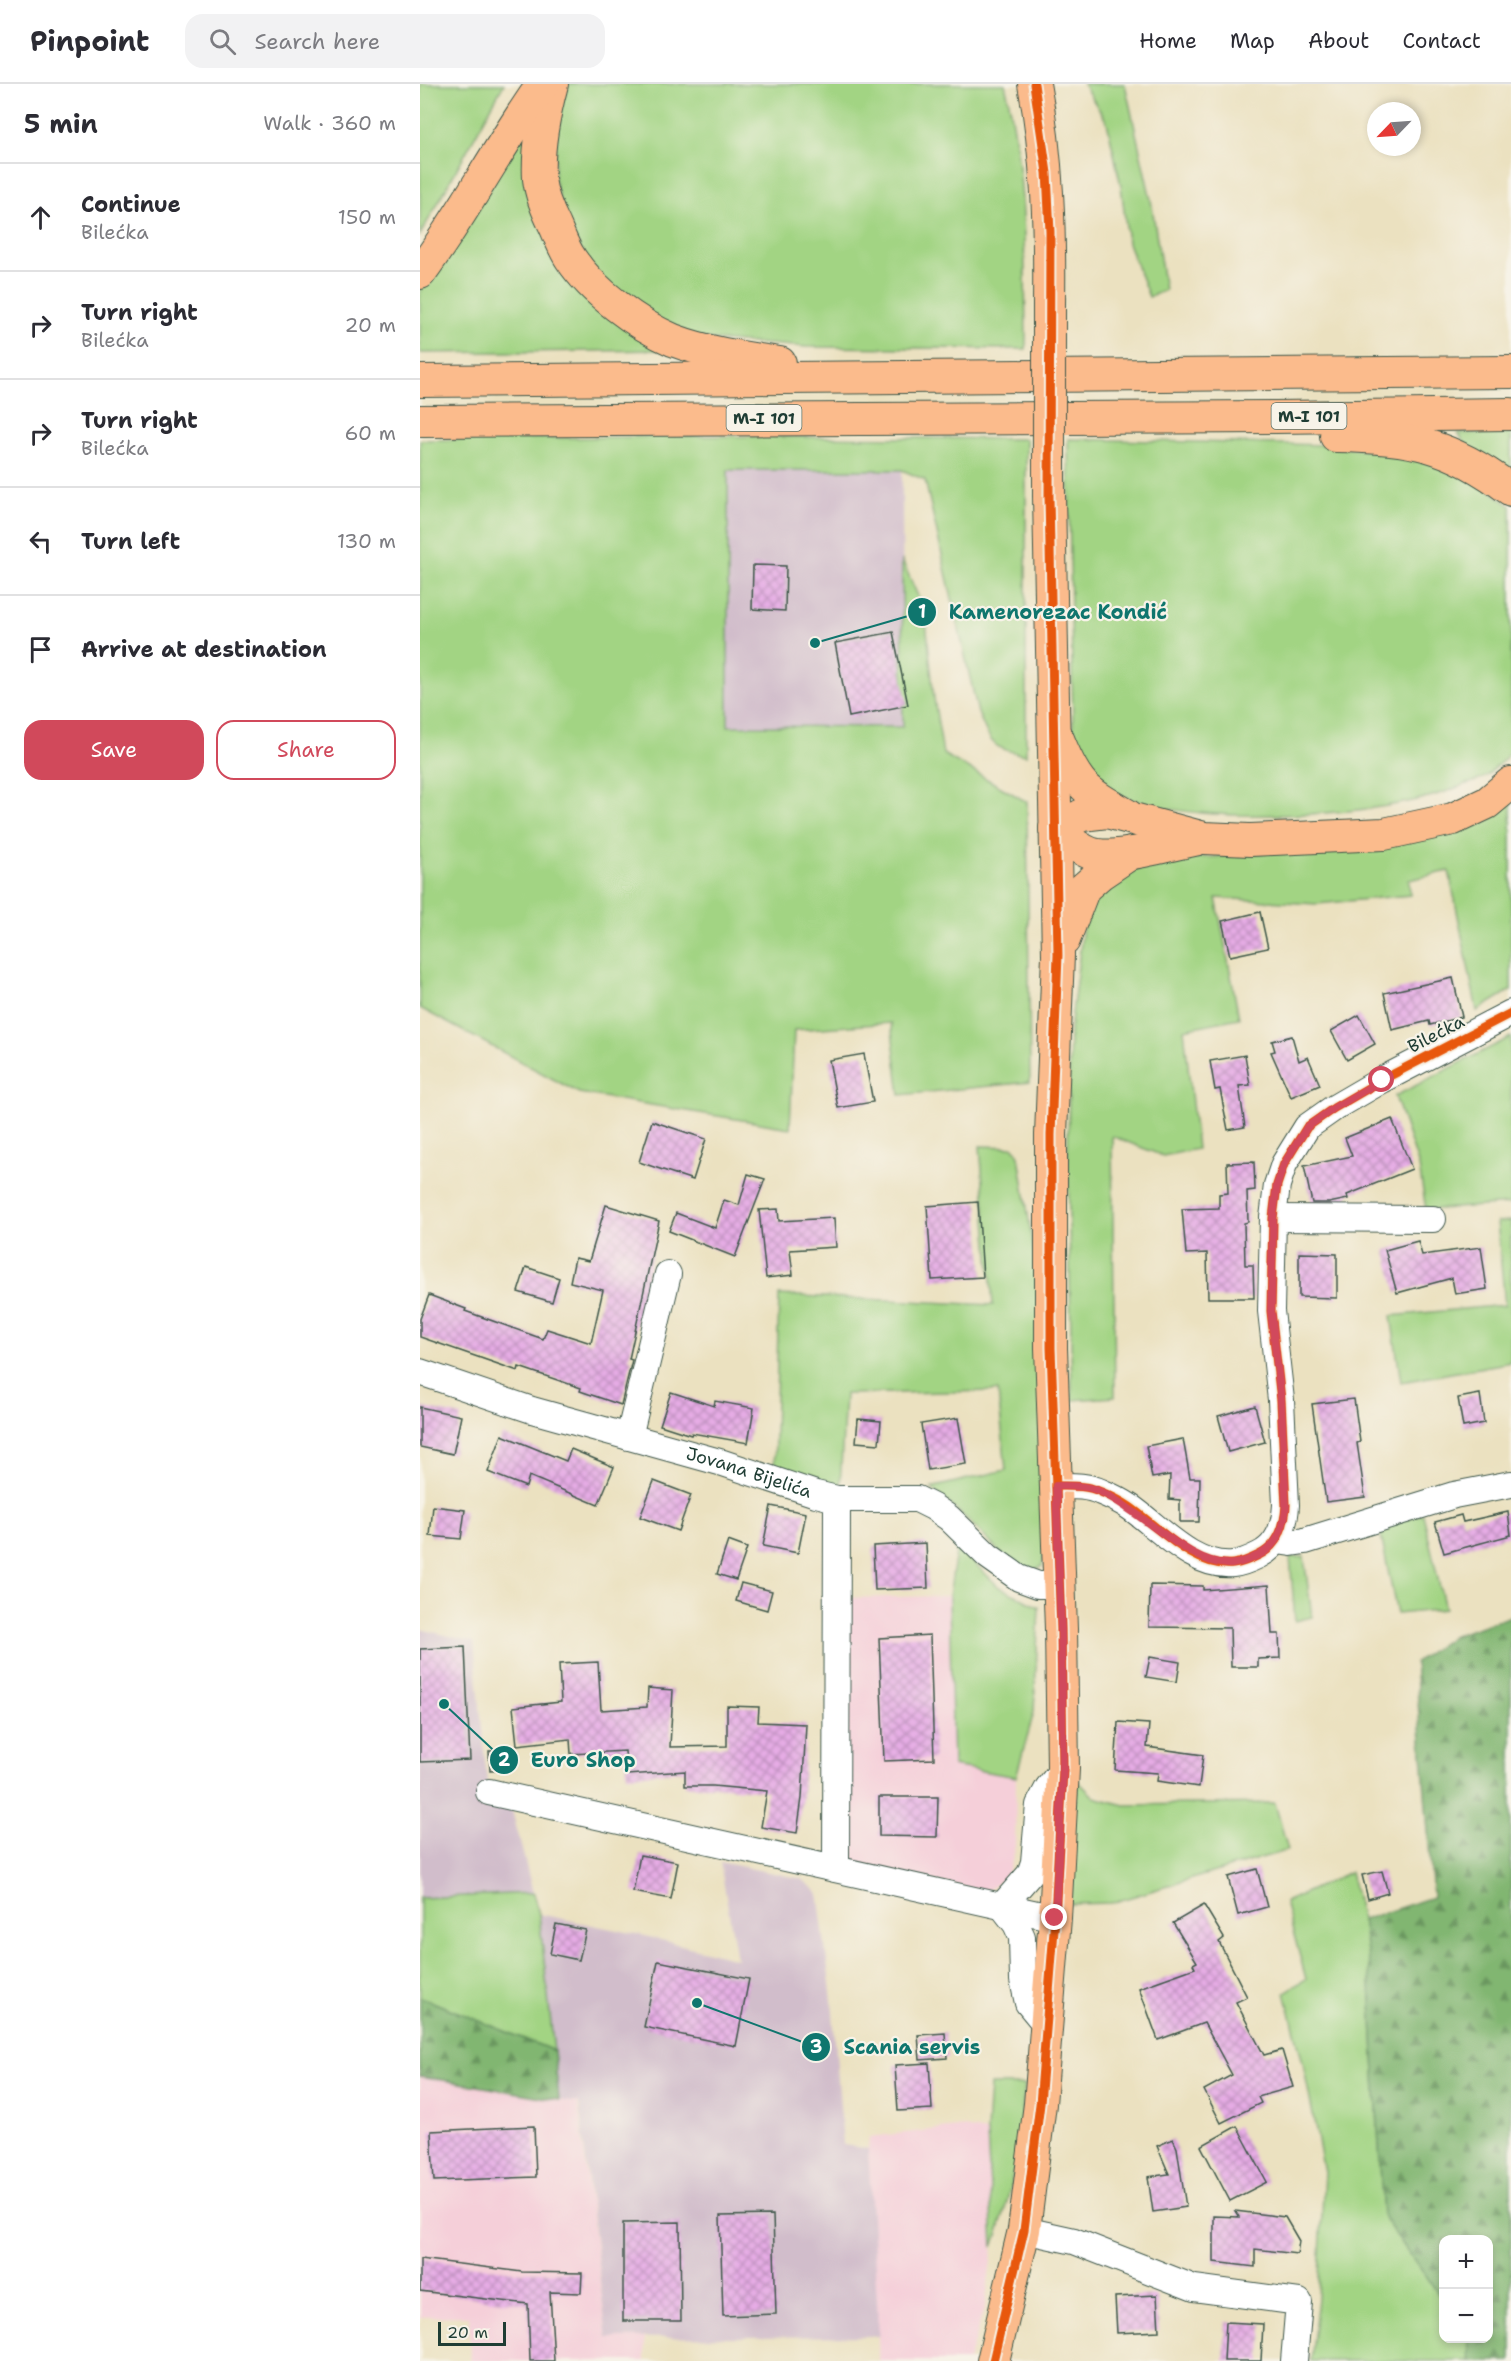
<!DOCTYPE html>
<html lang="en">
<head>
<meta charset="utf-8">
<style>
  :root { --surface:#fff; --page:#f2f2f3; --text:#2b2b33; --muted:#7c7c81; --line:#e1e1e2; --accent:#d1495b }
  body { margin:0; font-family:"Shantell Sans",sans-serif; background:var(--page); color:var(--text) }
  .controls { position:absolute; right:18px; bottom:18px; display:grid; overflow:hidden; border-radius:12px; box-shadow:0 3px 9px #0003 }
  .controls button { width:54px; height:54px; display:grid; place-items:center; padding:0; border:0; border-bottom:2px solid var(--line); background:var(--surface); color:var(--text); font:30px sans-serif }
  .compass { position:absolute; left:947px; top:18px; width:54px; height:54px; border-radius:50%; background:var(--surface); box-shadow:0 3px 9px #0003; rotate:245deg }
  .scale { position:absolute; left:18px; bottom:15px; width:68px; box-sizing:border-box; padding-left:6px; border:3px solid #1f3d34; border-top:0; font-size:16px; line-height:21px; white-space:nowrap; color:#1f3d34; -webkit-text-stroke:4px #f7f3e8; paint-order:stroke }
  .stop { position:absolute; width:18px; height:18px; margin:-14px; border:4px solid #d1495b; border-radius:50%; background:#fff }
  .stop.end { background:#d1495b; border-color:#fff; box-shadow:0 2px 6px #0008 }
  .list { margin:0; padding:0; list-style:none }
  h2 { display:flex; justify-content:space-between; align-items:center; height:78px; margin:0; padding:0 24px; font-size:26px }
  h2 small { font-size:20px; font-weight:400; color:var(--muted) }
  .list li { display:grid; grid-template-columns:39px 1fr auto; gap:18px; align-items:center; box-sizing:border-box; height:108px; padding:0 24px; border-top:2px solid var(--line) }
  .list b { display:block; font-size:22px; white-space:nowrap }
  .list p { margin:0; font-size:20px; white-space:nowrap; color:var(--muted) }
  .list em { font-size:20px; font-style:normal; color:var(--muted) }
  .actions { display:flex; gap:12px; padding:18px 24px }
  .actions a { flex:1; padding:14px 0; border:2px solid var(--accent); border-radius:18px; text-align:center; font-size:21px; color:var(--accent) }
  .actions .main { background:var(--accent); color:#fff }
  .icon { flex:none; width:33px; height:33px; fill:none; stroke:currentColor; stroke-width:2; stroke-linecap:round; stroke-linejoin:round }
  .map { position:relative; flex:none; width:1091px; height:2277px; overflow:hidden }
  header { display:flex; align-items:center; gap:36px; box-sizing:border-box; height:84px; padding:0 30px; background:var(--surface); border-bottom:2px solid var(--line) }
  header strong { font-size:28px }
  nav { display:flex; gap:33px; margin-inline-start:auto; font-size:21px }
  .search { width:420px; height:54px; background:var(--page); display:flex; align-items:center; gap:15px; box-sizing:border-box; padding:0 21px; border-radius:18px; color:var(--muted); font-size:22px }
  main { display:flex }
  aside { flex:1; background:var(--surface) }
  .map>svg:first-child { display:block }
</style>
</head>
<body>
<header>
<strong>Pinpoint</strong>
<div class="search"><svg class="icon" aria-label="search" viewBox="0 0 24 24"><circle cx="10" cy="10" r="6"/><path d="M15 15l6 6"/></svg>Search here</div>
<nav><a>Home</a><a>Map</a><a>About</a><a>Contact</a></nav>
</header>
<main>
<aside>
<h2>5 min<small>Walk · 360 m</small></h2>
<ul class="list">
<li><svg class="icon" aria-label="ahead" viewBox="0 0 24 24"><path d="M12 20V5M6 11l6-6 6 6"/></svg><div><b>Continue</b><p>Bilećka</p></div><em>150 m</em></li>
<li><svg class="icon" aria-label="right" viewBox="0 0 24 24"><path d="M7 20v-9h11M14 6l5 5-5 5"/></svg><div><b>Turn right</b><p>Bilećka</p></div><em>20 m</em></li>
<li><svg class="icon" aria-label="right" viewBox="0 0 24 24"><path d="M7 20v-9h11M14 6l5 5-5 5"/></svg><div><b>Turn right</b><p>Bilećka</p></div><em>60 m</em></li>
<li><svg class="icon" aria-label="left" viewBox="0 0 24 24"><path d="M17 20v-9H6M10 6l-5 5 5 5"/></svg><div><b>Turn left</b></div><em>130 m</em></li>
<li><svg class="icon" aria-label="arrive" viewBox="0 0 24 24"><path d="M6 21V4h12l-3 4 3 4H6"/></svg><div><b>Arrive at destination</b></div></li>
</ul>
<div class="actions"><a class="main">Save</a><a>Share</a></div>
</aside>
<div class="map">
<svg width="1091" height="2277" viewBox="0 0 1091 2277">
  <defs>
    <pattern id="forest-firs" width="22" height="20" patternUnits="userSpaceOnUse" patternTransform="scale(1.5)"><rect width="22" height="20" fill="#81b671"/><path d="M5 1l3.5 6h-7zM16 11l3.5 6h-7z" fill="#69955e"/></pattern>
    <pattern id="building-cross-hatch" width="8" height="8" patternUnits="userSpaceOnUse" patternTransform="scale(1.5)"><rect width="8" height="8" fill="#e6ace5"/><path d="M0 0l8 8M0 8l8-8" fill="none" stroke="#ba8dba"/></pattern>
  </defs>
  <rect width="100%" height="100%" fill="#f7f3e8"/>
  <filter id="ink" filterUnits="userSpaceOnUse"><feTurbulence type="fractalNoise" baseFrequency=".0167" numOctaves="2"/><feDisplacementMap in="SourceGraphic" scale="12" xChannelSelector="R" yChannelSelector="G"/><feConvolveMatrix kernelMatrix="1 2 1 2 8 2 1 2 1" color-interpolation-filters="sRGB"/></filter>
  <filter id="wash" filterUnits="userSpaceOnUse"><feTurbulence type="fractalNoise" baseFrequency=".008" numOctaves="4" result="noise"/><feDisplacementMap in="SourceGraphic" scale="24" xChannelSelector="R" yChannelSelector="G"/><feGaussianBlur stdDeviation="1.35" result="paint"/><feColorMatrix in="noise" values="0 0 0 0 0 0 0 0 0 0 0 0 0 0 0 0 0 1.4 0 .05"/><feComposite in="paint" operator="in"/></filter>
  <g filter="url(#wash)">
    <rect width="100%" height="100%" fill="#ebe1c0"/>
    <g fill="#f5cfd9">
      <path d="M529,1512L533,1682L596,1693L595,1766L590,1784L583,1795L565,1808L426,1778L424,1514Z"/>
      <path d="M0,1992L158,2019L187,2254H225V2277H50L49,2232L0,2233Z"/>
      <path d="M538,2043L567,2048L573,2163L565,2222L548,2277H459L448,2065L449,2053Z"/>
    </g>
    <g fill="#d1bdcb">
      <path d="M307,386H482L483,643H308Z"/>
      <path d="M0,1545L54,1558L67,1699L71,1718L92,1726L113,1809L0,1814Z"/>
      <path d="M300,1778L382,1795L398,1808L412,1916L423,2061L448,2065L459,2252L187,2254L159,2019L139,2016L119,1830L221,1851L317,1875Z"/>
    </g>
    <g fill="#a2d483" stroke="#60885c" stroke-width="1.5">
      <path d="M0,0H84L0,151Z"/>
      <path d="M146,0H585C606,87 605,175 606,265L387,263L282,255L230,234L178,191L148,147L134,95L139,18Z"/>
      <path d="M663,0H705L731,116L745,206L729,213L708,159L701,102L687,38Z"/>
      <path d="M107,32L117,125L248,266L0,269V203Z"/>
      <path d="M1038,349H1091V392L1046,361Z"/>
      <path d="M272,352L606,355V671C571,664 572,661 558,629L505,396L482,386H308V642L483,643L482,476L505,528L514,614L523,670L607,718L610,998L480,1011L471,939L374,946L370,1044L159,1009L0,924V356Z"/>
      <path d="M648,355L905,361L1029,377L1091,422V668C1083,676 1074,686 1065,693C1059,697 1050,699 1044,701C1022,710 1001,716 978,720C912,733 731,744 680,698C664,683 658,663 653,642Z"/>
      <path d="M1091,714V906L1057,927L1029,787L989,796L990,811L897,820L796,814L819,934L764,945L777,1065L743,1072L692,1052L695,1313L652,1316L648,1065L650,946L664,835L676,806L727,775L793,773L1008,754Z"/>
      <path d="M1091,953V1120L1006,1126L999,1082L975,1012Z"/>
      <path d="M560,1062L594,1063L599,1072L619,1202L624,1471L622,1482L616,1485H602L589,1478L548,1436L511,1404L586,1386L578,1307L425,1310L420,1402L354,1389L359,1211L573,1221Z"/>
      <path d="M1091,1137V1278L981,1298L971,1232L1085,1221L1077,1138Z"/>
      <path d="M1003,1430L1025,1525L977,1530L959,1442Z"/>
      <path d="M537,1462L579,1503L619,1523L614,1628L596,1693L533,1682L529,1512Z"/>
      <path d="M870,1473H884L892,1533L875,1537Z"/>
      <path d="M656,1695L674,1713L704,1721L855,1719L868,1766L691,1819L648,1820Z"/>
      <path d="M930,1788L942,1836L949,1880L963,2133L1023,2216L1024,2254L1048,2255L1050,2277H891L898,2214L904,2088L883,1979L865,1908L886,1895L865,1818Z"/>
      <path d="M113,1809L119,1830L134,1967L0,1913V1814Z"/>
      <path d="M570,2001H605C598,2060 594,2106 573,2163L567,2048Z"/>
    </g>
    <g fill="url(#forest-firs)" stroke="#507a52" stroke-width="1.5">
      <path d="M1091,1532V2277H1050L1048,2255L1068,2254V2156H1024L1023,2216L963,2133L949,1880L942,1836L1013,1813L995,1578L1033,1552Z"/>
      <path d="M0,1913L134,1967L139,2016L0,1992Z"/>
    </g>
    <g id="blocks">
      <g fill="url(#building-cross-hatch)">
        <path d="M333,481L366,482L365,527L332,525Z"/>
        <path d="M473,548L488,621L429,633L415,559Z"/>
        <path d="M840,828L848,864L810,872L802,837Z"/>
        <path d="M1033,894L1042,933L1010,941L1009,937L972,946L964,909Z"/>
        <path d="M939,931L955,960L927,976L911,947Z"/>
        <path d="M872,952L879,977L888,973L900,1001L871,1013L851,968L855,967L852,957Z"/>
        <path d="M444,970L453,1018L418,1024L409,976Z"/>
        <path d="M825,971L830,1001L819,1002L825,1043L808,1046L800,1005L795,1006L790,977Z"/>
        <path d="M972,1035L992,1085L927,1111L928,1115L909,1119H892L884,1082L932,1072L925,1054Z"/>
        <path d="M232,1037L286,1055L273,1096L219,1078Z"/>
        <path d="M834,1078L835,1106L827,1107L828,1138L824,1139L825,1181H833L834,1214H788L787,1169L766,1170L762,1125L799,1124V1110L808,1109L807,1079Z"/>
        <path d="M328,1090L345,1095L315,1173L249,1147L256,1129L295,1144L304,1116L319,1121Z"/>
        <path d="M558,1118L563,1193L512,1196L507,1122Z"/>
        <path d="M186,1121L239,1137L209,1275L212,1276L201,1321L160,1307L161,1304L99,1283L98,1287L0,1253V1235L9,1211L46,1225L45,1227L123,1255L127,1245L171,1259L183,1206L150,1198L155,1174L169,1177Z"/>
        <path d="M358,1125L359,1137L414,1134L416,1163L370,1166L373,1191L346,1194L339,1126Z"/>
        <path d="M998,1157L1002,1171L1061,1163L1067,1205L1035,1210L1032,1194L977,1209L965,1166Z"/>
        <path d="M879,1169L917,1170V1214L879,1213Z"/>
        <path d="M106,1183L139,1194L132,1218L98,1208Z"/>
        <path d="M251,1308L294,1322L295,1317L334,1324L328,1359L272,1349L271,1351L240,1341Z"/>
        <path d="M1060,1310L1064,1339L1043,1343L1038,1314Z"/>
        <path d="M934,1315L940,1358L937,1359L945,1413L906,1418L892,1320Z"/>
        <path d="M835,1322L845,1358L808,1368L798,1332Z"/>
        <path d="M0,1323L41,1332L33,1370L0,1363Z"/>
        <path d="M538,1334L546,1380L508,1386L501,1340Z"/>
        <path d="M438,1335L461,1337L459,1360L436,1358Z"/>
        <path d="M82,1351L146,1377L151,1365L194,1383L178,1421L109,1392L106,1403L68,1388Z"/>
        <path d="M763,1355L770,1394H780L779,1438H760V1416L749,1415L750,1391L732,1394L726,1362Z"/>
        <path d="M234,1397L271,1411L258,1447L220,1433Z"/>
        <path d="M13,1422L45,1426L41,1455L10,1452Z"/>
        <path d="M351,1422L386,1429L378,1469L343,1462Z"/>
        <path d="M1088,1428L1091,1451L1024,1469L1015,1438L1041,1431L1043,1438Z"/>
        <path d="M308,1457L327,1464L316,1496L297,1490Z"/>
        <path d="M506,1459L508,1504L455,1506L453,1462Z"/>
        <path d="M321,1499L352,1507L347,1526L316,1517Z"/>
        <path d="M730,1501L783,1502V1506L849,1501L852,1550H859L860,1574L838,1575V1583H811L810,1544L729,1543Z"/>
        <path d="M510,1551L514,1675L464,1677L459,1554Z"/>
        <path d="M45,1563L50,1676L0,1678V1565Z"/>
        <path d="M730,1573L760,1578L757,1598L726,1593Z"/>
        <path d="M178,1578L181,1626L227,1623L228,1604L253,1606L250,1663L307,1662V1622L339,1623L338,1638L386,1640L382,1714L377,1749L341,1743L347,1707L293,1702H265V1687L207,1691L205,1667L151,1670L150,1655L97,1661L93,1623L141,1618L139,1580Z"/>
        <path d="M698,1638L729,1640L727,1663L783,1671L779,1703L737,1697L738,1689L695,1686Z"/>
        <path d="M69,1667H89V1686L70,1687Z"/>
        <path d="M459,1713H518L517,1753L459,1752Z"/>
        <path d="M220,1771L258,1778L251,1815L213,1808Z"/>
        <path d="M837,1785L847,1823L818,1831L808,1793Z"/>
        <path d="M962,1787L968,1809L948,1815L942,1791Z"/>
        <path d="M784,1821L804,1854L799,1858L827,1913L816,1918L844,1971L862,1966L873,2003L838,2013L841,2019L801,2039L784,2006L812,1991L784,1939L738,1956L719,1904L775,1884L773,1880L777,1878L753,1839Z"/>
        <path d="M136,1840L166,1846L159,1876L130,1870Z"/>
        <path d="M238,1877L329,1895L316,1962L224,1943Z"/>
        <path d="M525,1949L527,1974L500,1976L498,1951Z"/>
        <path d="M509,1979L512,2025L478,2027L475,1981Z"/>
        <path d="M114,2042L116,2093L14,2097L11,2047Z"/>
        <path d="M817,2042L847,2098L810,2117L781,2062Z"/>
        <path d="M753,2055L757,2064L766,2123L733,2128L728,2093L749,2090L737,2062Z"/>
        <path d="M815,2127L865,2133L879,2157L877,2170L835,2165V2183L794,2178V2132L819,2133Z"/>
        <path d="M353,2131L356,2230L303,2232L300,2132Z"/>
        <path d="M260,2138L261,2237H203V2139Z"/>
        <path d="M0,2175L102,2188L162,2189L161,2209L130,2208L134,2277H110L108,2220L0,2207Z"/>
        <path d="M737,2211L739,2247L697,2249L695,2213Z"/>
        <path d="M806,2238L843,2240L841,2277H804Z"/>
      </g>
    </g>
  </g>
  <g filter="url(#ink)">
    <use href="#blocks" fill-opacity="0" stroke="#3e5649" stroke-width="1.5"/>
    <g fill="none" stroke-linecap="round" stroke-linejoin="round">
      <defs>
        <g id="minor">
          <path d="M853,1134L1013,1135"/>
          <path id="s1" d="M0,1288L112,1326L303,1379L396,1410L417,1415H497L513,1423L529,1434L568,1472L599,1494L618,1501H640"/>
          <path d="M209,1353L248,1190"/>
          <path d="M636,1402C651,1402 667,1401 681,1408C691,1412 701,1417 710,1423C739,1443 773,1484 813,1480C822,1479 831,1475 839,1471C858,1462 865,1441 866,1421L861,1316L851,1227L853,1134L857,1101L864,1080L887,1043L914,1024L962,996L1091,929"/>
          <path d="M857,1457L871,1459L885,1457L1034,1411L1091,1400"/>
          <path d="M69,1708L635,1834"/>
          <path d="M416,1785L417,1415"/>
          <path d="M627,1942L608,1919L603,1896L602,1853L596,1840L582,1822L610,1790L614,1778L619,1721L628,1704L643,1685"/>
          <path d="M604,2146L654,2157L774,2204L879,2218L874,2277"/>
        </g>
        <g id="major">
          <path d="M132,0C124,30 117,63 119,95C121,112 127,126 135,142C140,153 144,165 151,175C172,207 218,241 253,256C287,269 325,274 360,279"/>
          <path d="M614,0C628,74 630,147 629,222"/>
          <path d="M0,189C45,128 79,61 123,0"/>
          <path d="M0,297L1091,288"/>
          <path d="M0,337L856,333L1091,330"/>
          <path d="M916,352C991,353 1030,360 1091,406"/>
          <path d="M638,655C657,702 664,706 707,731"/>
          <path d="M635,745L662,731L687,728L784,754L830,756L964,750L1033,735L1067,719L1091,699"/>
          <path d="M635,745C646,754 657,764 670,769C694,778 752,760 778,755"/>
          <path d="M644,856L664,804L680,790L711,769"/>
          <path d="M573,2277L604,2146L620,2020L635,1834L643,1685L641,1545L631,1264V1051L638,871L629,412"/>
        </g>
      </defs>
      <use href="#minor" stroke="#3e5649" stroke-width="28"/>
      <use href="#major" stroke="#3e5649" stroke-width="34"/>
      <use href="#minor" stroke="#fff" stroke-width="26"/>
      <use href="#major" stroke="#fbbb8c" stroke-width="32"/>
      <defs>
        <path id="major-bridge" d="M629,412V222"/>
      </defs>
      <use href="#major-bridge" stroke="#3e5649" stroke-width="34" stroke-linecap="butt"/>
      <use href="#major-bridge" stroke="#fbbb8c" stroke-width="32"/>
      <defs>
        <g id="cycleway">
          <path d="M636,1402C651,1402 667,1401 681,1408C691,1412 701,1417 710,1423C739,1443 773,1484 813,1480C822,1479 831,1475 839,1471C858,1462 865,1441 866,1421L861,1316L851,1227L853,1134L857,1101L864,1080L887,1043L914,1024L962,996L1091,929"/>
          <path d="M573,2277L604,2146L620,2020L635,1834L643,1685L641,1545L631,1264V1051L638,871L629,412L630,148L627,89L614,0"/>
        </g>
      </defs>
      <use href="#cycleway" stroke="#f7f3e8" stroke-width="13"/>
      <use href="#cycleway" stroke="#e8590c" stroke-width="9"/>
    </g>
  </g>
  <g fill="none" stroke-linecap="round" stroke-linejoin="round" filter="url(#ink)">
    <path stroke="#d1495b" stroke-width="8" d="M635,1834L643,1685L641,1545L636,1402C651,1402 667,1401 681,1408C720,1425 771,1484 813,1480C822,1479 831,1475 839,1471C858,1462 865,1441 866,1421L861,1316L851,1227L853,1134L857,1101L864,1080L887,1043L914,1024L962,996"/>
  </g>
  <g text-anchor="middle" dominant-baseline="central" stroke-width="4.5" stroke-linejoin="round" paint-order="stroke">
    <g fill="#f7f3e8" stroke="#60746a" stroke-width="1.5">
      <rect x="851.5" y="319" width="75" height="26" rx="4.5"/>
      <rect x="306.5" y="321" width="75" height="26" rx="4.5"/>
    </g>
    <g font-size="16" font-weight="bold" fill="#1f3d34">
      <text x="889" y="332">M-I 101</text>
      <text x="344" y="334">M-I 101</text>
    </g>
    <g font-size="18" fill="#1f3d34" stroke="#f7f3e8">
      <text transform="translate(1016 950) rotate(-27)">Bilećka</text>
      <text stroke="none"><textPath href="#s1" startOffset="344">Jovana Bijelića</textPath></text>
    </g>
  </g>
  <path fill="none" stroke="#0f766e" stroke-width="2" d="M395 559L502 528M24 1620L84 1676M277 1919L396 1963"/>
  <g fill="#0f766e" stroke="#f7f3e8" stroke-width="2">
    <circle cx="395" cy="559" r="6"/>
    <circle cx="24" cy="1620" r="6"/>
    <circle cx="277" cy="1919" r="6"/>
    <circle cx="502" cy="528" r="15"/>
    <circle cx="84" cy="1676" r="15"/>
    <circle cx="396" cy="1963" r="15"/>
  </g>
  <g font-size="18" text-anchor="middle" font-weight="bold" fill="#fff">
    <text x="502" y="534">1</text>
    <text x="84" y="1682">2</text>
    <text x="396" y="1969">3</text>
  </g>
  <g font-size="20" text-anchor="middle" font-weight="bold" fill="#0f766e" stroke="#f7f3e8" stroke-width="4.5" stroke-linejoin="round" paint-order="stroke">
    <text x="638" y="535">Kamenorezac Kondić</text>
    <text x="163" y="1683">Euro Shop</text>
    <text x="492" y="1970">Scania servis</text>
  </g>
</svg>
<div class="controls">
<button>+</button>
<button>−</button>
</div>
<svg class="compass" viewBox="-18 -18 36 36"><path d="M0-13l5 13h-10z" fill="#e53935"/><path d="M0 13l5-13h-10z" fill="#7c7c81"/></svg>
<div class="scale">20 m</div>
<div class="stop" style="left:962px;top:996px"></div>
<div class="stop end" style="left:635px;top:1834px"></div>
</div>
</main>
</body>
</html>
